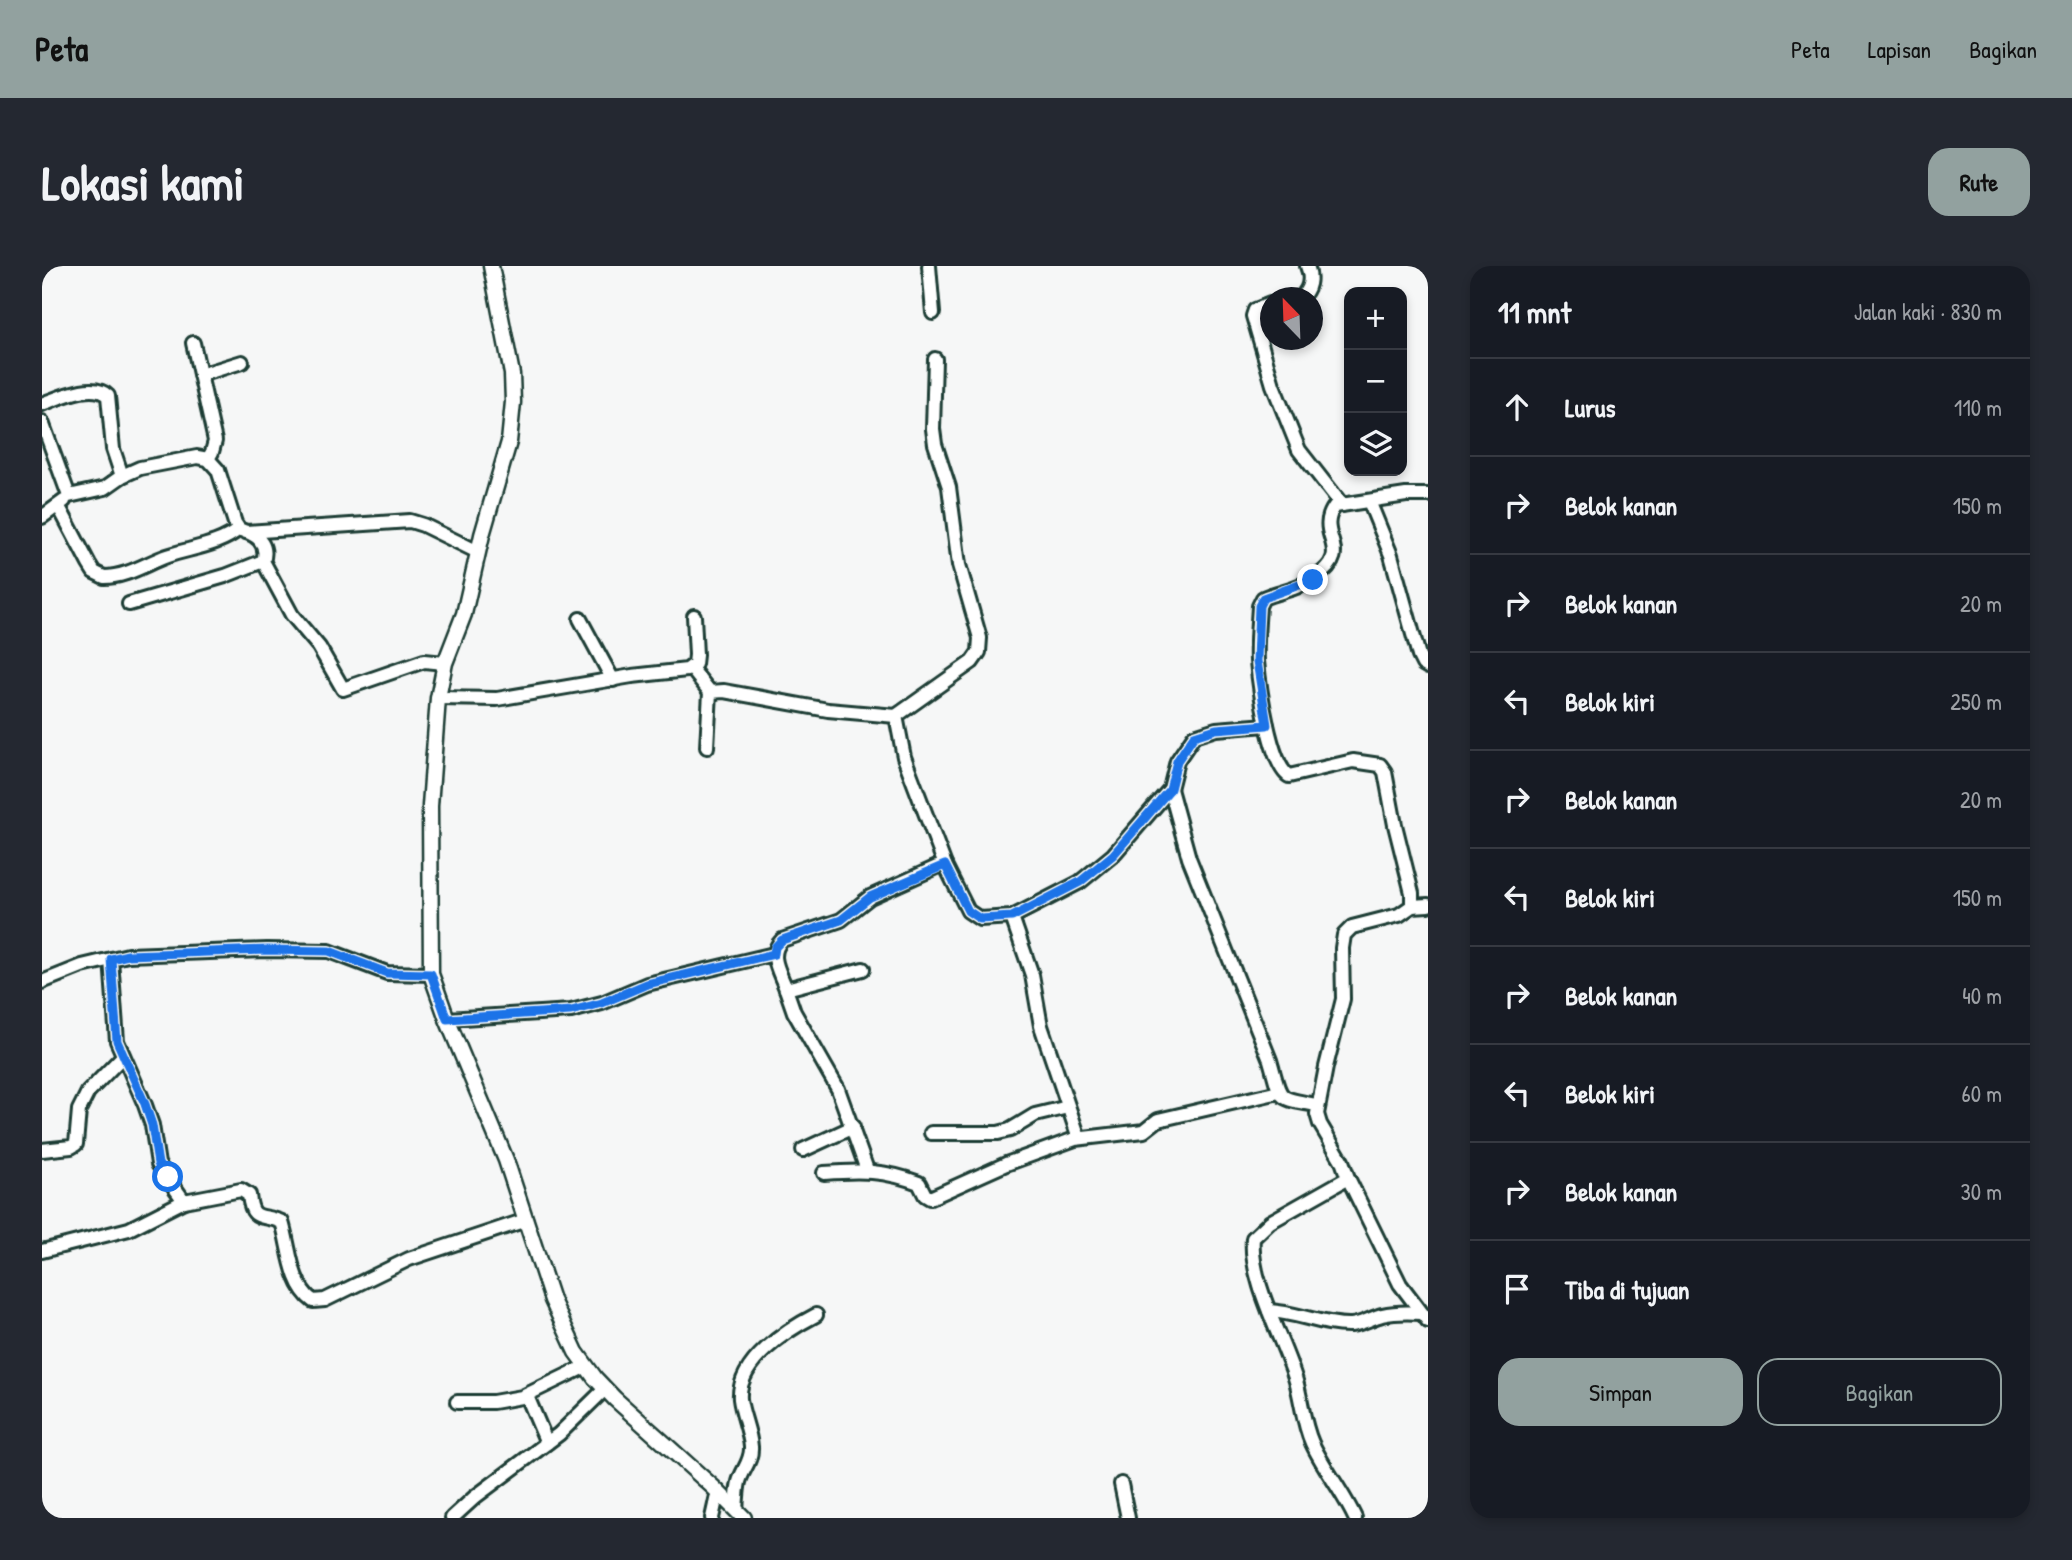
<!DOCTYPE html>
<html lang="id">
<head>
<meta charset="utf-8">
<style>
  :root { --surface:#171b24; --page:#242831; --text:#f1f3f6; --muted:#9ea1a6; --line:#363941; --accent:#92a19f }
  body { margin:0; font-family:"Patrick Hand",sans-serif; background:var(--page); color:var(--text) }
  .controls { position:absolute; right:21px; top:21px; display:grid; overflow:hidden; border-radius:14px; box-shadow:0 4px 10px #0003 }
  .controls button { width:63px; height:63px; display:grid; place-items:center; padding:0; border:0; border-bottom:2px solid var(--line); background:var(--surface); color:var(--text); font:35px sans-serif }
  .compass { position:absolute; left:1218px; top:21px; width:63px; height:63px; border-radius:50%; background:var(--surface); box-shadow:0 4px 10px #0003; rotate:337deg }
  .stop { position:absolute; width:21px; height:21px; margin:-16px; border:5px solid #1a73e8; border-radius:50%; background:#fff }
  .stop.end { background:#1a73e8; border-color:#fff; box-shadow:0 2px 7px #0008 }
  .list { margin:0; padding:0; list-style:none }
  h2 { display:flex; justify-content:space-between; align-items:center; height:91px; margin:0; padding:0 28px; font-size:30px }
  h2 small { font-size:23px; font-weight:400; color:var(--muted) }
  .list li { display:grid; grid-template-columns:46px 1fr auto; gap:21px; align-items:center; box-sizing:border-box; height:98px; padding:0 28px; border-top:2px solid var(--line) }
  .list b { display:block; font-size:26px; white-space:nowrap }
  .list em { font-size:23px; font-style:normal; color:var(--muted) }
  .actions { display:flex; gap:14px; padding:21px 28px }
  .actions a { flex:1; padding:16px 0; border:2px solid var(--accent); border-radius:21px; text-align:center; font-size:24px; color:var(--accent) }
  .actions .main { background:var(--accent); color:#111 }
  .icon { flex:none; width:38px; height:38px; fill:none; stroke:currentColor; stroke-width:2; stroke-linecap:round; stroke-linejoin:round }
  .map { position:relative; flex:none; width:1386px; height:1252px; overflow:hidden; border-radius:21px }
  header { display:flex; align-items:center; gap:42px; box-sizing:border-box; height:98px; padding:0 35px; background:var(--accent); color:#111 }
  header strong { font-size:33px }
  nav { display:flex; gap:38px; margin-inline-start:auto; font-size:24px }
  .intro { display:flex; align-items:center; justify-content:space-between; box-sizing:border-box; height:168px; padding:0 42px }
  h1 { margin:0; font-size:49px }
  .button { padding:18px 32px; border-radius:21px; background:var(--accent); color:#111; font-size:24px; font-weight:700 }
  main { display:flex; gap:42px; padding:0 42px }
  aside { flex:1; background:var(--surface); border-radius:21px; box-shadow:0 4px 10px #0003 }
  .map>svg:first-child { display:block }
</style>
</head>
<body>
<header>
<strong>Peta</strong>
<nav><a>Peta</a><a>Lapisan</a><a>Bagikan</a></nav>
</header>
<div class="intro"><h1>Lokasi kami</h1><a class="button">Rute</a></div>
<main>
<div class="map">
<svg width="1386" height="1252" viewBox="0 0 1386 1252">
  <rect width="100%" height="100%" fill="#f6f7f7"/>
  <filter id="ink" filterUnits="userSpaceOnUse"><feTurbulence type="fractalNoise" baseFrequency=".0143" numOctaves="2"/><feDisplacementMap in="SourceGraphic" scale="14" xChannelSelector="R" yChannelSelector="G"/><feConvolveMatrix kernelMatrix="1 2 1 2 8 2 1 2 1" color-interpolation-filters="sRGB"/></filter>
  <g filter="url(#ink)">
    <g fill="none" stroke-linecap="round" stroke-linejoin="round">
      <defs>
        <g id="minor">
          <path d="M887,0L891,47"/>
          <path d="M1258,32C1268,24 1270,12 1265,0"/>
          <path d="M1228,38L1213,44L1211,50L1231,119L1257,184L1300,239"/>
          <path d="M151,77L173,175L170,186L166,193"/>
          <path d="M893,93L891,163L893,178L907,221L917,299L938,372L937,386L930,396L854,450L862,491L903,599"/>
          <path d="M158,109L200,96"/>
          <path d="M0,138C17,132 51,115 66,130L71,183L80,210"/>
          <path d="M0,156L27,230L63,222L80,210L98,202L155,191L166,193L176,204L193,257L197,263L204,266L368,255L381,259L436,286"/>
          <path d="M1327,235L1349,289L1377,390L1381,398L1386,401"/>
          <path d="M17,241L47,298L52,306L62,311C85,311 105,297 125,290C149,282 178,279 197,263"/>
          <path d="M0,251L22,235"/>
          <path d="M221,295L250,349L277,381L301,423L382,395L403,397"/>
          <path d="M87,338L183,310L221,295C226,281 218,271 205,266"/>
          <path d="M538,353L571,414"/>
          <path d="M649,402L668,426L665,481"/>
          <path d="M668,426L682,425L786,444L854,450"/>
          <path d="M396,432L455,433L590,410L645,404L653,398L654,389L652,350"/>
          <path d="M1128,523L1147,592L1228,794C1240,835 1233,832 1275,839"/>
          <path d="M1370,640V627L1353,559L1343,506L1338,499L1311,495L1247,510C1228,499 1217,418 1215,395C1214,377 1216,358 1217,340L1221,332C1238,325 1257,323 1273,312C1315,284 1271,270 1293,240L1364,229H1386"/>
          <path d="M970,651L990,709L999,760L1037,872"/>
          <path d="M69,693L75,775L103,839L110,859L116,898L142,935L199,924L207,929C210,957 219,947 240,956C248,981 248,1018 271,1035L283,1034L367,993L484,954"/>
          <path d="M821,703L744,723L752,746L796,823L825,904"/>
          <path d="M0,716L40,700L86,689L225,684L287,685L345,707L389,708"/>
          <path d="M744,723C738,706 725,689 740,674L799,654L828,631L895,601L903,599L926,645L938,653L970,651L1038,616L1071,589L1128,523L1135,495L1152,470L1174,463L1225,459"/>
          <path d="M405,753L529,745L560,737L605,718L732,688"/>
          <path d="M889,867H956L968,864L993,849L1026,841"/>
          <path d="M0,884L29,881L34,878L37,844L46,826L81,790"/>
          <path d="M761,884L811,861"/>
          <path d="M782,907C819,904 842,904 877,917L883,929L888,932L964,898L1033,873L1102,865L1116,854L1237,826"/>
          <path d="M1306,912L1358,1018L1386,1055"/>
          <path d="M0,985L87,963L142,935"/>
          <path d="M1227,1045C1255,1046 1281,1060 1309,1059C1320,1058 1329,1052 1340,1049C1353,1046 1366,1046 1379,1047"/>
          <path d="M485,1130L505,1177"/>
          <path d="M415,1136H451L480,1131L544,1100"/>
          <path d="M1079,1218L1086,1252"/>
          <path d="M694,1243C695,1234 695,1224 697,1216C700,1204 710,1195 709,1181C708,1165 700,1149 698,1133C695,1096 745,1064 774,1049"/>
          <path d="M410,1252L433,1231L517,1168L563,1123"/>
          <path d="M670,1252L676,1225"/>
          <path d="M1313,1252C1301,1226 1282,1203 1270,1177C1261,1157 1260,1136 1254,1115C1242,1074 1207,1015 1211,972L1228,956L1306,912L1300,895L1278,858L1275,848L1284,801L1301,733L1300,682L1302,669L1310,661L1357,649L1370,640L1386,639"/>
        </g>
        <path id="tertiary" d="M449,0L470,108L471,136L467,176L440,269L422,348L403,397L396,432L388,540L389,708L405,753L464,894L510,1034L534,1086L553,1112L573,1133L671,1221L702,1252"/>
      </defs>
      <use href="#minor" stroke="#1f3d34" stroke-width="18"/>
      <use href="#tertiary" stroke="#1f3d34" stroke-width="19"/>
      <use href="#minor" stroke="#fff" stroke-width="12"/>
      <use href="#tertiary" stroke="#fff" stroke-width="14"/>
    </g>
  </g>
  <g fill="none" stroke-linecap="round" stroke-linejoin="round" filter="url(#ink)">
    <path stroke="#1a73e8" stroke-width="9" d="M126,911L116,898L110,859L103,838L75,775L69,693L86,689L225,684L287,685L345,707L389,708L405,753L529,745L560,737L605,718L732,688L733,681L740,674L799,654L828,631L903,599L926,645L938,653L970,651L1038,616L1071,589L1128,523L1135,495L1152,470L1174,463L1225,459L1215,395L1217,340L1221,332L1271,314"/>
  </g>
</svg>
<div class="controls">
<button>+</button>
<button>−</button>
<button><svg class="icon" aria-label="layers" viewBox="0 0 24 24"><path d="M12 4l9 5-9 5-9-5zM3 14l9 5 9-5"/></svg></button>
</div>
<svg class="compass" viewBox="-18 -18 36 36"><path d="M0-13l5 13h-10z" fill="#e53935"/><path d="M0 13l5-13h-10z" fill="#9ea1a6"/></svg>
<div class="stop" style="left:126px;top:911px"></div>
<div class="stop end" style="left:1271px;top:314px"></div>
</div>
<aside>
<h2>11 mnt<small>Jalan kaki · 830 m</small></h2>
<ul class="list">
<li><svg class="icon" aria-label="ahead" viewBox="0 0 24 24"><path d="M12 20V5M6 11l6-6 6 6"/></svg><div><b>Lurus</b></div><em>110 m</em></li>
<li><svg class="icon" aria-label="right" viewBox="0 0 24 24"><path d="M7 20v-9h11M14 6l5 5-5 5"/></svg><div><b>Belok kanan</b></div><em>150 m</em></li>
<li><svg class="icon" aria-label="right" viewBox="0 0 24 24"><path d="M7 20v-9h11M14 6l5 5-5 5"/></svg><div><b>Belok kanan</b></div><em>20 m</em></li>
<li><svg class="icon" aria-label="left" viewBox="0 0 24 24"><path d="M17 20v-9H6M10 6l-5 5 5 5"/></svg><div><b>Belok kiri</b></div><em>250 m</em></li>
<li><svg class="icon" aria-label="right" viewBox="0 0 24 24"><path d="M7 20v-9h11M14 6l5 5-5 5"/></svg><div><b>Belok kanan</b></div><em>20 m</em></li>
<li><svg class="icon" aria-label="left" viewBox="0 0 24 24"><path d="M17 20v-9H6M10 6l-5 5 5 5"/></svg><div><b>Belok kiri</b></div><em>150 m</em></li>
<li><svg class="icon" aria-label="right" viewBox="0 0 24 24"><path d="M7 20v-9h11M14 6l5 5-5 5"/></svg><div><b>Belok kanan</b></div><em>40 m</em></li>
<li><svg class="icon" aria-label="left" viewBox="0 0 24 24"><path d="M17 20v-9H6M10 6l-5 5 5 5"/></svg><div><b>Belok kiri</b></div><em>60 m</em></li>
<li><svg class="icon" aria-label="right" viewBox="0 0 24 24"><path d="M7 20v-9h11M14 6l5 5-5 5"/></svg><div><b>Belok kanan</b></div><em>30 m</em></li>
<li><svg class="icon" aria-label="arrive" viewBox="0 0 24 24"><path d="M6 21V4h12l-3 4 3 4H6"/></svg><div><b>Tiba di tujuan</b></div></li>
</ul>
<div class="actions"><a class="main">Simpan</a><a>Bagikan</a></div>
</aside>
</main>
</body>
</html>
